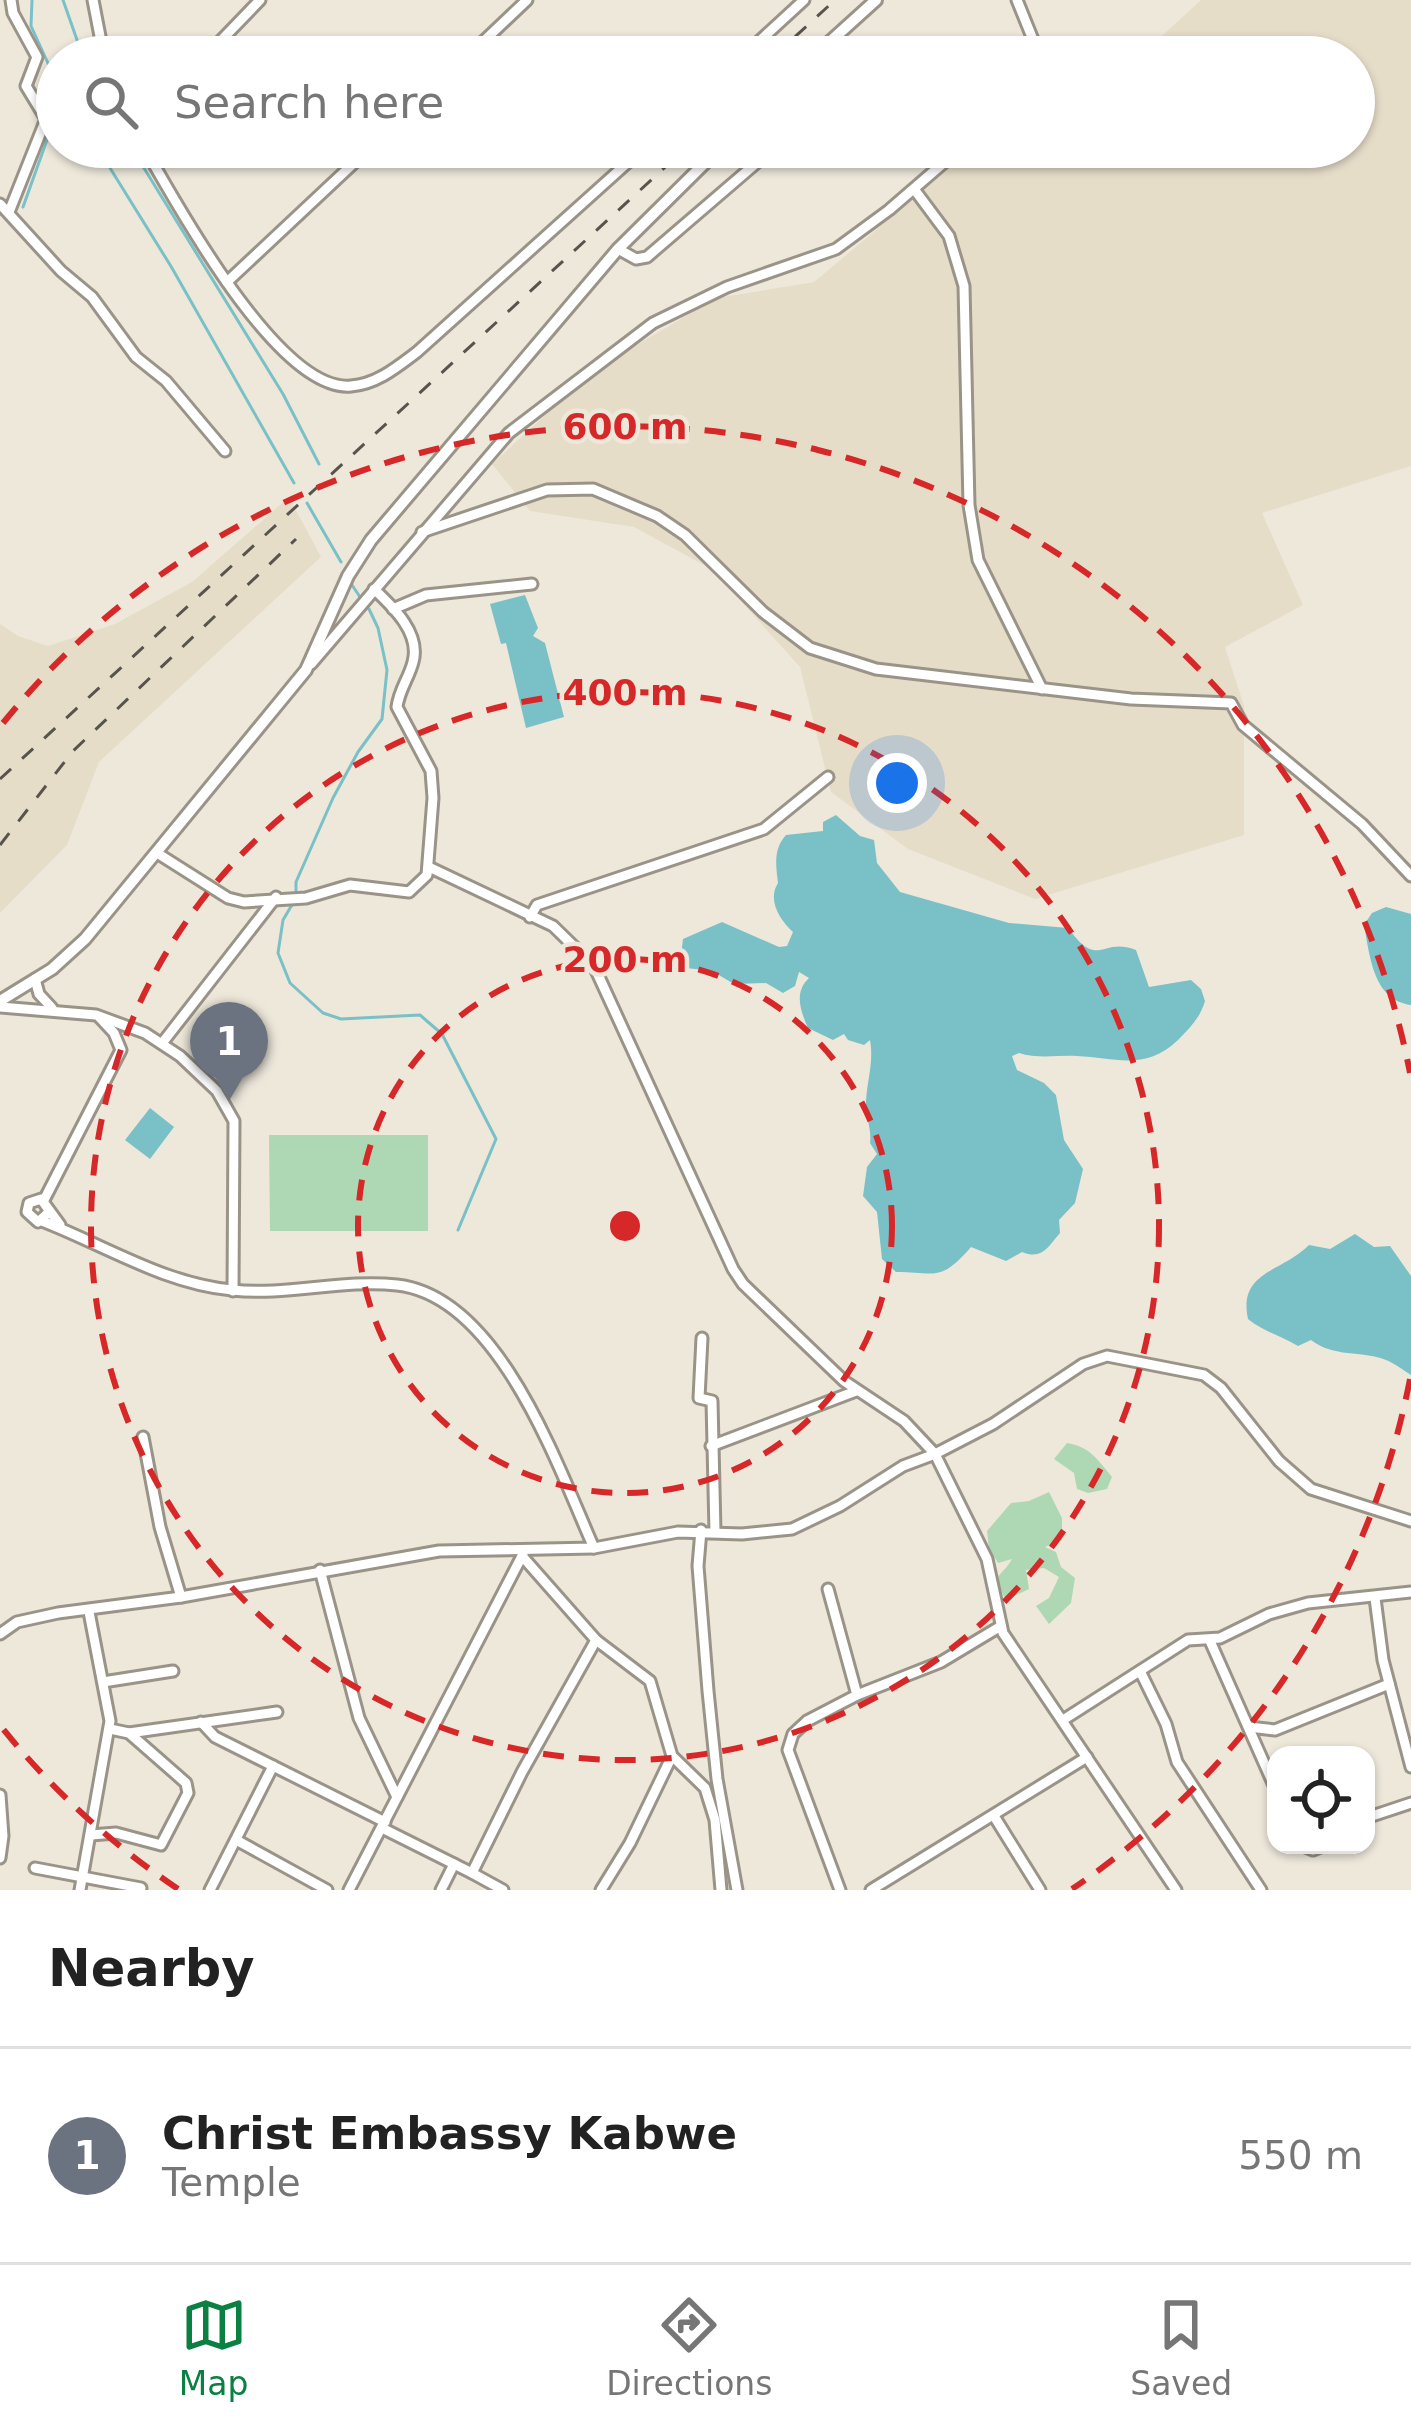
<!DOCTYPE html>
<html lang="en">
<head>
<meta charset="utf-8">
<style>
  :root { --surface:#fff; --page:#f6f6f6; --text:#222; --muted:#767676; --line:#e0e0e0; --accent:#0b8043 }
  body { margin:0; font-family:"DejaVu Sans",sans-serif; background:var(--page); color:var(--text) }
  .controls { position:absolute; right:36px; bottom:36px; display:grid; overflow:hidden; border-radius:24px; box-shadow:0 3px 9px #0004 }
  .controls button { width:108px; height:108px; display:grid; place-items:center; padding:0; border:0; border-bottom:3px solid var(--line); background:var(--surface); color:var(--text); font:60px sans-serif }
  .you { position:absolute; left:897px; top:783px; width:42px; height:42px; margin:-30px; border:9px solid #fff; border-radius:50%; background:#1a73e8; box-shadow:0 0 0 18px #1a73e833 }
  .badge { display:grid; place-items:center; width:78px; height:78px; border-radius:50%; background:var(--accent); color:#fff; font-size:39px; font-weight:700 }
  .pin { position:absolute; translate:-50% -99px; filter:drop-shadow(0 3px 6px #0008) }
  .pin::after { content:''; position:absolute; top:63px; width:42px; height:36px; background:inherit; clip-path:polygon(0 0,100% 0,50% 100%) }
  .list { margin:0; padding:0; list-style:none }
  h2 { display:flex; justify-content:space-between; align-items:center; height:156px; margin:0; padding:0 48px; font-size:51px }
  h2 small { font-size:39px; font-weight:400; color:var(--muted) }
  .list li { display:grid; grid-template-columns:78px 1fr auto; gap:36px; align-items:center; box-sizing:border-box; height:216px; padding:0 48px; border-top:3px solid var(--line) }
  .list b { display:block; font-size:45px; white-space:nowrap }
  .list p { margin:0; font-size:39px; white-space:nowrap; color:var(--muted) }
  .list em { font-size:39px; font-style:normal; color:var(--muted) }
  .icon { flex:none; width:66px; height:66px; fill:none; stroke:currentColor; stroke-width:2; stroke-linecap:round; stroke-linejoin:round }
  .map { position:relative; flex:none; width:1411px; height:1890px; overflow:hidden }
  .search { position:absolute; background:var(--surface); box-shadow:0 3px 9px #0004; left:36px; right:36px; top:36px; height:132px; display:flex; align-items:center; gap:30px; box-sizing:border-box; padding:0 42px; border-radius:66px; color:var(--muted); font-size:45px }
  .sheet { height:372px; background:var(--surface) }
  nav { display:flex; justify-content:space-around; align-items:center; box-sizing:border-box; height:168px; border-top:3px solid var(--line); background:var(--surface); font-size:33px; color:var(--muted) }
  nav a { display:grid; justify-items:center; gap:6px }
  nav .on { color:var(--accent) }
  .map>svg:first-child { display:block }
</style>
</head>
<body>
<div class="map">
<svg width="1411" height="1890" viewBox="0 0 1411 1890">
  <rect width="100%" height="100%" fill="#eee8db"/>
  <g fill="#e6ddc9">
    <path d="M1201,0H1411V466L1262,513L1303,605L1225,647L1244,706V835L1035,899L908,849L831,792L800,667L713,570L634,527L530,511L492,464L597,368L717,298L814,282L975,147H1354V57H1139Z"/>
    <path d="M289,497L321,557L99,762L67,845L0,913V624L18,636L48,646L115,624L192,582Z"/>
  </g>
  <g fill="#aed8b3">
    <path d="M269,1135H428V1231H270Z"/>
    <path d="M1067,1443C1089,1446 1098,1460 1112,1477L1107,1489L1088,1493L1077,1489L1074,1473L1054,1459Z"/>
    <path d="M1049,1492L1062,1518V1540L1045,1547L1056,1552L1061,1567L1075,1578L1071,1603L1049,1624L1036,1606L1049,1598L1059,1577L1044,1568L1026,1570L1029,1589L1006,1600C990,1571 1001,1579 1012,1559L998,1563L989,1548L987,1531L1011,1503L1029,1501Z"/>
  </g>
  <g fill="#79c0c7">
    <path d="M525,595L538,628L533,636L545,643L564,717L526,728L506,643L501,644L490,604Z"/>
    <path d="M836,815L860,836L874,840L877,863L900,892L1009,923L1068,928C1100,971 1100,936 1136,950L1149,987L1191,980L1201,989L1205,1001C1200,1018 1190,1028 1178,1040C1146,1071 1116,1058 1077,1056C1058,1055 1037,1059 1019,1053L1012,1056L1017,1070L1044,1083L1056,1095L1064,1140L1083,1169L1075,1203L1059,1220L1060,1233C1047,1248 1042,1260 1022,1252L1006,1261L971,1247C940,1283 935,1272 896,1272L882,1259L877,1212L863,1196L867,1167L877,1154L870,1143C872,1128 865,1117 866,1102C867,1080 874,1062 870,1040L864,1045L848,1040L844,1034L833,1040L808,1028C800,1010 794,992 809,978L799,972L795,986L783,993L766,983L734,984L712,971L686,968L680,963L683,939L722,922L779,947L787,946L793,932C780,920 767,900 778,883C776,866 773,849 786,835L823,831V822Z"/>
    <path d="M1386,907L1411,914V1005C1373,1000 1370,956 1364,925L1372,913Z"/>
    <path d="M150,1108L174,1127L150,1159L125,1140Z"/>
    <path d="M1355,1234L1374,1247L1390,1246L1411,1276V1375C1403,1370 1394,1363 1386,1360C1361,1350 1334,1358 1311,1340L1298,1346C1280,1335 1264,1332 1248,1319C1238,1271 1281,1273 1309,1245L1330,1249Z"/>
  </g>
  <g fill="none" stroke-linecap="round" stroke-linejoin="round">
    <g stroke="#79c0c7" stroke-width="3">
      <path d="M32,0L31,26L57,83"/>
      <path d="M63,0L83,57"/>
      <path d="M97,147L172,268L294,483"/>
      <path d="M131,147L283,394L319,464"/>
      <path d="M23,207L57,112"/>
      <path d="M307,503L341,562"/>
      <path d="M352,585L360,597"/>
      <path d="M369,609L378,628L387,670L382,719L358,752L333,798L296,882V898L283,920L278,953L290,983L323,1013L341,1019L420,1015L442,1034L496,1139L458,1230"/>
    </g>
    <defs>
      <g id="minor">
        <path d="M93,0L104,57"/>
        <path d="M1017,0L1040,57"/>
        <path d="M205,57L260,0"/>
        <path d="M467,57L527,0"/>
        <path d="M742,57L804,0"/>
        <path d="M144,147C176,203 279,393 351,386C377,384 397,367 417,352L645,147"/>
        <path d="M914,189L949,236L964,286L969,505L978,560L1042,689"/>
        <path d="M0,204L61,271L92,297L136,357L166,381L225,451"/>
        <path d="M9,212L46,119L26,86L37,57L13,13L11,0"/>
        <path d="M618,249L636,259L647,257L775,147"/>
        <path d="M227,282L371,147"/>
        <path d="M422,532L547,490L593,489L657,516L685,535L763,612L810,648L876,669L1131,699L1231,703L1243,725L1362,824L1411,876"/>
        <path d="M393,609L426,595L532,584"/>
        <path d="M311,664L509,433L653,323L727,287L836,249L889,210L962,147"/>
        <path d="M157,853L228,898L244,902L306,898L350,885L409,892L427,875L433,798L431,771L397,707C399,690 409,678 413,662C421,633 393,607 374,589"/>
        <path d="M431,868L553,926L594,966L733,1269L743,1284L844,1381L904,1421L935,1454L987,1559L1003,1633L1176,1890"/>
        <path d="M530,917L537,905L764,829L828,777"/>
        <path d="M35,979L39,994L52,1008"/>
        <path d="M0,1007L96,1015L145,1033L180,1056L217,1091L234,1121L233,1291"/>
        <path d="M163,1042L276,897"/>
        <path d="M44,1200L121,1050L114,1033L100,1018"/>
        <path d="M49,1212L38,1222L27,1212L29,1203L41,1199L60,1225"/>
        <path d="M42,1221C104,1245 165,1284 232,1290C287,1296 342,1279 397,1285C499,1296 558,1467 594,1548"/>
        <path d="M702,1338L699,1398L712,1401L715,1532"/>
        <path d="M143,1437L160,1527L181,1597"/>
        <path d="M711,1446L856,1391"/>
        <path d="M701,1530L698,1566L708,1691L717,1779L737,1890"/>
        <path d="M320,1570L359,1718L397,1797"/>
        <path d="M828,1589L857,1695"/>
        <path d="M1375,1598L1383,1660L1411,1767"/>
        <path d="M0,1634L17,1622L58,1613L181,1597L439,1551L594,1548L678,1532L742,1534L792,1529L840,1506L903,1466L935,1454L993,1424L1083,1364L1107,1356L1204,1375L1221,1388L1279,1461L1311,1489L1411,1521"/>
        <path d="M596,1640L650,1681L672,1756L705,1788L715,1820L721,1890"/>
        <path d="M1210,1641L1276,1790"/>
        <path d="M1140,1671L1166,1724L1177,1762L1261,1890"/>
        <path d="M103,1682L173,1671"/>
        <path d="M1063,1720L1188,1640L1220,1638L1269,1614L1308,1603L1411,1592"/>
        <path d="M201,1722L215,1737L385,1822"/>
        <path d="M1249,1727L1275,1730L1389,1684"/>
        <path d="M129,1733L277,1712"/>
        <path d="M0,1795L3,1836L0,1858"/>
        <path d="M994,1816L1040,1890"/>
        <path d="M1366,1818L1411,1803"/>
        <path d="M382,1828L472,1873L522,1772L596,1640L522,1556"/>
        <path d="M91,1835L116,1833L161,1845L188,1793L186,1783L129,1733L110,1729"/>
        <path d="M238,1841L327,1890"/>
        <path d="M1301,1845L1313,1850L1325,1845"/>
        <path d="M35,1868L141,1888"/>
        <path d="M472,1873L503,1890"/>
        <path d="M80,1890L110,1721L89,1612"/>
        <path d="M210,1890L273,1766"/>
        <path d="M349,1890L523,1554"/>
        <path d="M441,1890L454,1864"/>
        <path d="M601,1890L630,1843L672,1756"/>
        <path d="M840,1890L788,1750L793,1734L807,1721L857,1695L941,1662L1001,1626"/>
        <path d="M871,1890L1087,1757"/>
      </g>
      <g id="tertiary">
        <path d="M813,57L876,0"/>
        <path d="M0,1001L52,969L85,939L306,670L348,576L371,540L618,249L721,147"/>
      </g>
    </defs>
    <use href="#minor" stroke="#9a9488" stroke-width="15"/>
    <use href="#tertiary" stroke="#9a9488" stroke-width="16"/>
    <use href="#minor" stroke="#fff" stroke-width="9"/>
    <use href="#tertiary" stroke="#fff" stroke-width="10"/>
    <g stroke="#57544d" stroke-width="3" stroke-dasharray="15 15" stroke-linecap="butt">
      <path d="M773,57L835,0"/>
      <path d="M0,779L687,147"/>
      <path d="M0,845L73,751L296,539"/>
    </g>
  </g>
  <g fill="none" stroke="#d62828" stroke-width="6" stroke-dasharray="21 15">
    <circle cx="625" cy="1226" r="267"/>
    <circle cx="625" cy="1226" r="534"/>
    <path d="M1410 1379A800 800 0 0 1 1072 1889M178 1889A800 800 0 0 1 3 1729M3 723A800 800 0 0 1 1410 1073"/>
  </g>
  <circle cx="625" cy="1226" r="18" fill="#d62828" stroke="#eee8db" stroke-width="6"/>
  <g font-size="36" text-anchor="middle" font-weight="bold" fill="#d62828" stroke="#eee8db" stroke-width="9" stroke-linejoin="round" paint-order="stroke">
    <text x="625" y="439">600 m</text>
    <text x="625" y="705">400 m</text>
    <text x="625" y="972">200 m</text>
  </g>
</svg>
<div class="controls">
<button><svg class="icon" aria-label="locate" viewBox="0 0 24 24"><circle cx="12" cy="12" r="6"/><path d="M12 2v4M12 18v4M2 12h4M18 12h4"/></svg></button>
</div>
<div class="you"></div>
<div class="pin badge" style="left:229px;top:1101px;background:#6b7280">1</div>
<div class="search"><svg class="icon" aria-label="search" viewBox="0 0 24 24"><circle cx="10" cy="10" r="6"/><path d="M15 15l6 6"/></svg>Search here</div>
</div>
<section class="sheet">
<h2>Nearby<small></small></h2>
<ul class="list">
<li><span class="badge" style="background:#6b7280">1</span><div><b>Christ Embassy Kabwe</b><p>Temple</p></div><em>550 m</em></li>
</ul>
</section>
<nav>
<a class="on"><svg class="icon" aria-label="map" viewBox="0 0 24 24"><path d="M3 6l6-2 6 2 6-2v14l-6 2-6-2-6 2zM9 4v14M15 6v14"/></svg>Map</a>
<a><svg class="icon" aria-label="directions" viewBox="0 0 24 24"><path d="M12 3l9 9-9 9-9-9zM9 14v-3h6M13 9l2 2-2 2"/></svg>Directions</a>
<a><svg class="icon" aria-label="saved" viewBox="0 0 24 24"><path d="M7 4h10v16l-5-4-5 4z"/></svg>Saved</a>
</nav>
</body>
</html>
